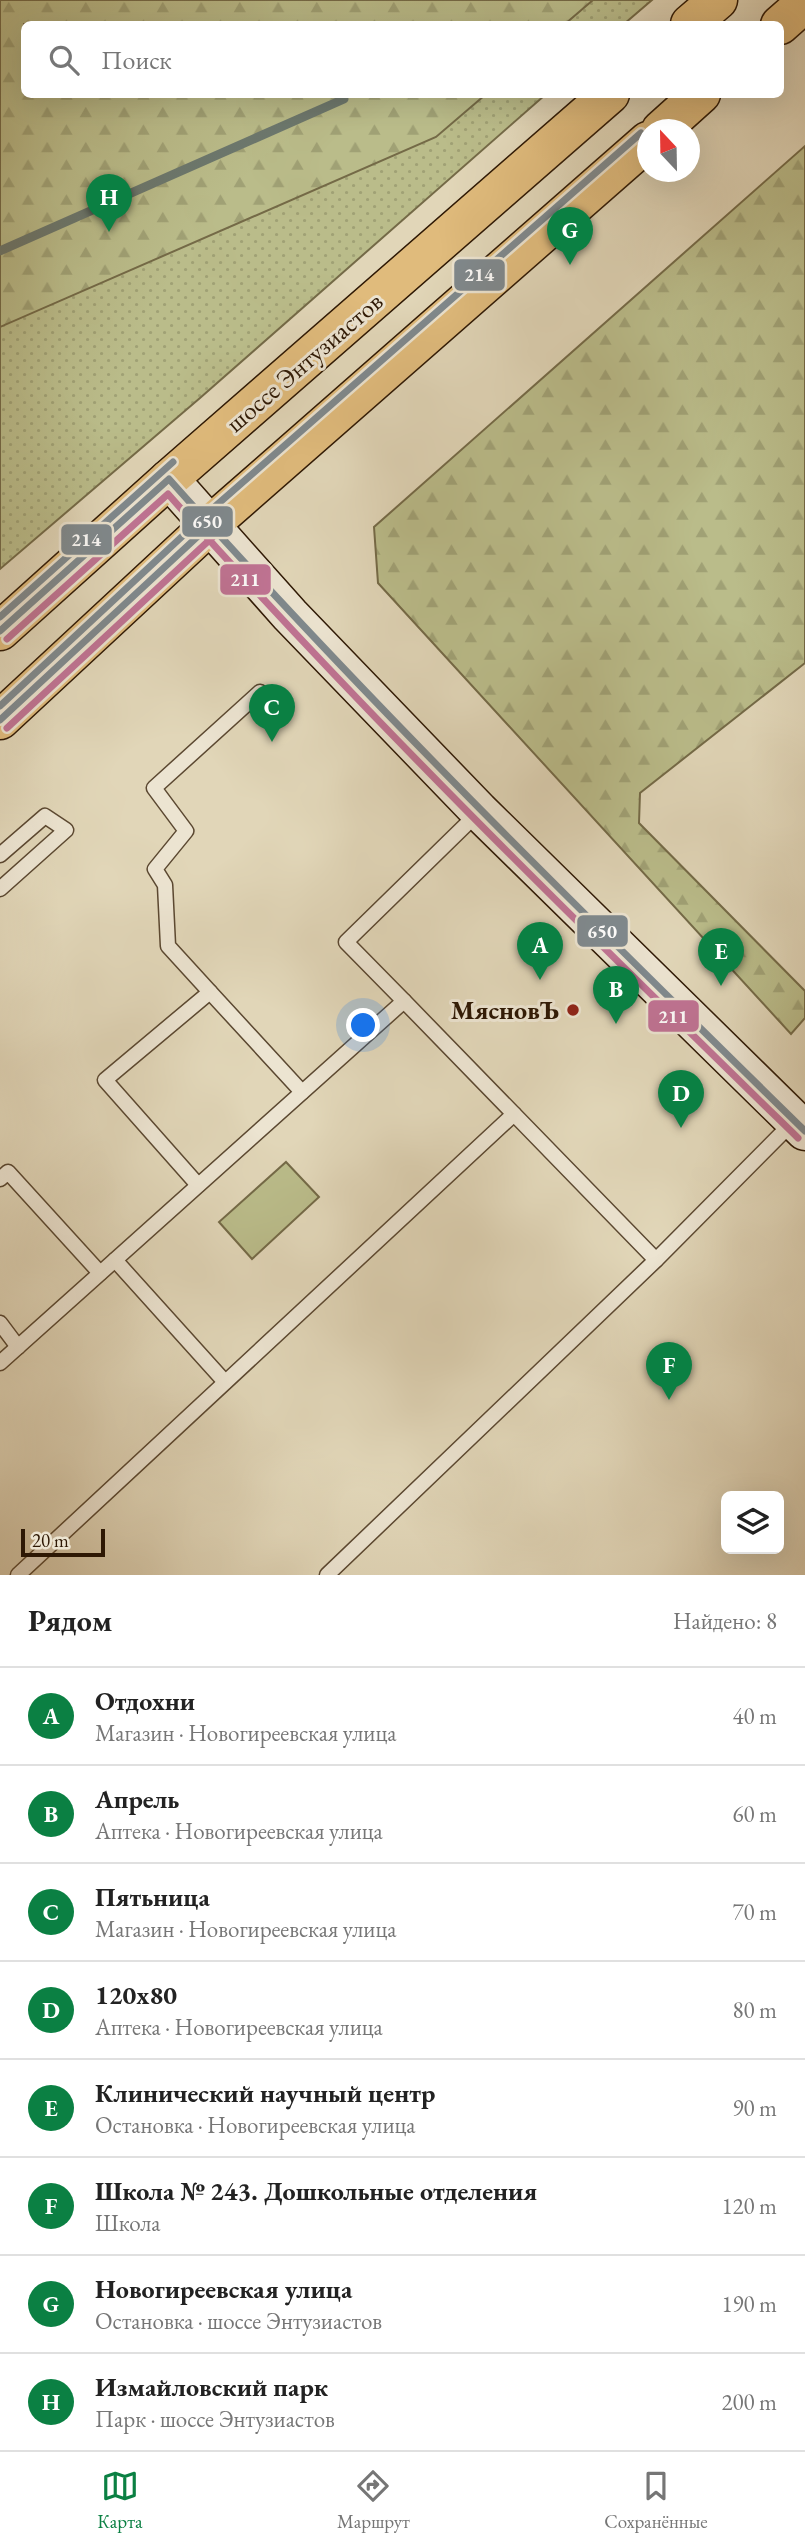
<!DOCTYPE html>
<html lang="ru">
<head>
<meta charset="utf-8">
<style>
  :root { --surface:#fff; --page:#f6f6f6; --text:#222; --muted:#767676; --line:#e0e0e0; --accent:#0b8043 }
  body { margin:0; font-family:"EB Garamond",serif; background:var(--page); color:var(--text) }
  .controls { position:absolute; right:21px; bottom:21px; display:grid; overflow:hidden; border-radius:10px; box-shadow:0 7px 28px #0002 }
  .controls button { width:63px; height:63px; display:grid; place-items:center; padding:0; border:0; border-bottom:2px solid var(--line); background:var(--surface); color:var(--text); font:35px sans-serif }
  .compass { position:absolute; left:637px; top:119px; width:63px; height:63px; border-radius:50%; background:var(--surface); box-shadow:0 7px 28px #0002; rotate:338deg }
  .scale { position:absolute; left:21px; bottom:18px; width:84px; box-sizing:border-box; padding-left:7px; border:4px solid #2e1804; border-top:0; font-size:19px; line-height:24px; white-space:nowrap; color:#2e1804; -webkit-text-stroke:5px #ece4d1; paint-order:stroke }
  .you { position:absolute; left:364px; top:1026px; width:24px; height:24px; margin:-18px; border:5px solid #fff; border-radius:50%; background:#1a73e8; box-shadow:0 0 0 10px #1a73e833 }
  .badge { display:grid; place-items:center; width:46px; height:46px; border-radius:50%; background:var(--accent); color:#fff; font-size:23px; font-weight:700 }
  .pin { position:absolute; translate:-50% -58px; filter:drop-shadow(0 2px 4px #0008) }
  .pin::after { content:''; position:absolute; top:37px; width:24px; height:21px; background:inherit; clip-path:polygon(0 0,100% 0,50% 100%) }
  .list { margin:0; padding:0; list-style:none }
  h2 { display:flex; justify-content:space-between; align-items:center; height:91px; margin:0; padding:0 28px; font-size:30px }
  h2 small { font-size:23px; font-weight:400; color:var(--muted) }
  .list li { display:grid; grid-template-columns:46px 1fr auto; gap:21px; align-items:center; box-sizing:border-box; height:98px; padding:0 28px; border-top:2px solid var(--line) }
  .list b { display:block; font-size:26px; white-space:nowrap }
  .list p { margin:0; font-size:23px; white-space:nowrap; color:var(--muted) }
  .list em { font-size:23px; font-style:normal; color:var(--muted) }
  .icon { flex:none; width:38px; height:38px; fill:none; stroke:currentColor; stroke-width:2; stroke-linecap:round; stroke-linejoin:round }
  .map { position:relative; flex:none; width:805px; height:1575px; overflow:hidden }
  .search { position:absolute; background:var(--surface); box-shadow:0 7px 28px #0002; left:21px; right:21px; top:21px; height:77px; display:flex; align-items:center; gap:18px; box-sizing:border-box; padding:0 24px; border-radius:10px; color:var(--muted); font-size:26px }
  .sheet { height:875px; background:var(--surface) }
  nav { display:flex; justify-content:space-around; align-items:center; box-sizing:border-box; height:98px; border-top:2px solid var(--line); background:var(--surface); font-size:19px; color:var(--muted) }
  nav a { display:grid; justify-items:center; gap:4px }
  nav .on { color:var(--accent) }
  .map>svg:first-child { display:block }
</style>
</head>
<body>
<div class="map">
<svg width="805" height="1575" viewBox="0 0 805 1575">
  <defs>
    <pattern id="grass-dots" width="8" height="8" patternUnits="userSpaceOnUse" patternTransform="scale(1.75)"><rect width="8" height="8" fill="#babc8a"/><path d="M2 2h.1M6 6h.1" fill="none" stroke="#a0a175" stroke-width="1.8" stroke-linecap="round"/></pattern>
    <pattern id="forest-firs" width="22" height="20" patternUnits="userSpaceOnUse" patternTransform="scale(1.75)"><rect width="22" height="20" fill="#babc8a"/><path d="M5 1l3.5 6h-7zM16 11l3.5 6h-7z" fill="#a0a175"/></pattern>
  </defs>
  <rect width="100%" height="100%" fill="#e1d6b8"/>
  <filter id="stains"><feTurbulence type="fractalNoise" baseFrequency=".00286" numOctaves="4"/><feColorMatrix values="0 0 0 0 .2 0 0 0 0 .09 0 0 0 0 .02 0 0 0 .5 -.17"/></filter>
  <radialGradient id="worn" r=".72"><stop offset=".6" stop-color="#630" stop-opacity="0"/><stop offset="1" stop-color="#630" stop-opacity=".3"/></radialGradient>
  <path fill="url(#grass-dots)" stroke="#746a47" stroke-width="2" d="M0,0H652L624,24H24V94L545,95L200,398L0,569Z"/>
  <g fill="url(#forest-firs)" stroke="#746a47" stroke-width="2">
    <path d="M0,0H593L565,24H24V94L485,95L436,137L0,327Z"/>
    <path d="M805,146V663L640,793L639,823L805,991V1018L791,1034L378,583L374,527Z"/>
  </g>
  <path fill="#babc8a" stroke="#746a47" stroke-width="2" d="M286,1162L319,1197L252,1259L219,1222Z"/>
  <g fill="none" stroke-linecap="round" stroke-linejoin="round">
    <path stroke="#6c786e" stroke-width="9" d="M0,251L344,99"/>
    <defs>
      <g id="service">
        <path d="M0,855L45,816L66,830L0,889"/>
        <path d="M210,992L168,946L165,885L155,869L186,831L154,788L260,692"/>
        <path d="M404,1001L346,942L479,812"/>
        <path d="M0,1179L8,1172L100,1273"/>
        <path d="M198,1185L105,1080L210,992L302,1092"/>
        <path d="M115,1260L225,1382"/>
        <path d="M0,1323L18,1347"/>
        <path d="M0,1363L404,1001L656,1260"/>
        <path d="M18,1575L514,1114"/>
        <path d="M327,1575L656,1260L793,1122"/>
      </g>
      <path id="secondary" d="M169,479L290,615L479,811L805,1131"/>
      <g id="primary">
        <path d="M690,24L718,0"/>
        <path d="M780,25L805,3"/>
        <path d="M661,130L701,94"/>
        <path d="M0,631L169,479L610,94"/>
        <path d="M0,720L210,525L648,141"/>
      </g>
    </defs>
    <use href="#service" stroke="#5b4831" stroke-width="17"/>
    <use href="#secondary" stroke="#2e1804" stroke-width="41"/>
    <use href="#primary" stroke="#2e1804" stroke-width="41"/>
    <use href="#service" stroke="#ece4d1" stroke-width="14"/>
    <use href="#secondary" stroke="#ece4d1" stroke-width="38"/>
    <use href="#primary" stroke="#e0bb7c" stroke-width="38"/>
    <defs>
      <g id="bus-1">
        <path d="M0,631L169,479C371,706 588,918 805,1131"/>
        <path d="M0,720L210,525"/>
      </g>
      <g id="bus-2">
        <path d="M7,639L168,494C368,719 583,928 798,1138"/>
        <path d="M7,728L217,533"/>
      </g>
      <g id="bus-3">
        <path d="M0,617L173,462"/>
        <path d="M0,706L203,517L641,133"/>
      </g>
    </defs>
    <use href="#bus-1" stroke="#ece4d1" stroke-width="12"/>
    <use href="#bus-2" stroke="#ece4d1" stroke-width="12"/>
    <use href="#bus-3" stroke="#ece4d1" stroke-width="12"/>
    <use href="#bus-1" stroke="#7f898e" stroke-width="7"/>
    <use href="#bus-2" stroke="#c07394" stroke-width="7"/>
    <use href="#bus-3" stroke="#7f898e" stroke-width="7"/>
  </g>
  <circle fill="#8f2418" stroke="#ece4d1" stroke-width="2.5" cx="573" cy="1010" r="7"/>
  <g text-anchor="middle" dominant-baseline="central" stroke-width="6" stroke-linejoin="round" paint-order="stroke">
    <g font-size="26" fill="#2e1804" stroke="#ece4d1">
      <text transform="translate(304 362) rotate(-41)">шоссе Энтузиастов</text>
    </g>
    <g font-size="26" font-weight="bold" fill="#2e1804" stroke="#ece4d1" text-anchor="end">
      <text x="559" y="1010">МясновЪ</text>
    </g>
  </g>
  <g stroke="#ece4d1" stroke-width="2.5">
    <rect x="453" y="258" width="53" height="34" rx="7" fill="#7f898e"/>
    <rect x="181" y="505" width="53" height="33" rx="7" fill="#7f898e"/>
    <rect x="60" y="523" width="53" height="33" rx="7" fill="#7f898e"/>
    <rect x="219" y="563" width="53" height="33" rx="7" fill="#c07394"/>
    <rect x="576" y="914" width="53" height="34" rx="7" fill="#7f898e"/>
    <rect x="647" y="999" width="53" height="34" rx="7" fill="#c07394"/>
  </g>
  <g font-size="19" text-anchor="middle" font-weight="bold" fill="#fff">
    <text x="479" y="281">214</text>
    <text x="207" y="528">650</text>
    <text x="86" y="546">214</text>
    <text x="245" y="586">211</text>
    <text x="602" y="938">650</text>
    <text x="673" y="1023">211</text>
  </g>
  <rect width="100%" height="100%" filter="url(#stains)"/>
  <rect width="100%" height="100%" fill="url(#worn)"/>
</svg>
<div class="controls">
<button><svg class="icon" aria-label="layers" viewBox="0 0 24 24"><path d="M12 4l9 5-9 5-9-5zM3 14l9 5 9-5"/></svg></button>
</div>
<svg class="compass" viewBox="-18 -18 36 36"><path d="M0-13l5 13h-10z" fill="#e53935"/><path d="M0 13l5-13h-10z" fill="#767676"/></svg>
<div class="scale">20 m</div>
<div class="you"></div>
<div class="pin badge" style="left:540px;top:980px">A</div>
<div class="pin badge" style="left:616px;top:1024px">B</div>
<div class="pin badge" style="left:272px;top:742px">C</div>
<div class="pin badge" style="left:681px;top:1128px">D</div>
<div class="pin badge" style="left:721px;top:986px">E</div>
<div class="pin badge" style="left:669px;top:1400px">F</div>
<div class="pin badge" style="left:570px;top:265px">G</div>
<div class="pin badge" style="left:109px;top:232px">H</div>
<div class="search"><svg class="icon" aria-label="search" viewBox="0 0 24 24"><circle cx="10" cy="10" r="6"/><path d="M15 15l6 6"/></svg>Поиск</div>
</div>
<section class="sheet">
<h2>Рядом<small>Найдено: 8</small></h2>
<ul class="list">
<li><span class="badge">A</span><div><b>Отдохни</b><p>Магазин · Новогиреевская улица</p></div><em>40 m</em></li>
<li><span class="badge">B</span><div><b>Апрель</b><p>Аптека · Новогиреевская улица</p></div><em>60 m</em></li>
<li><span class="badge">C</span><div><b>Пятьница</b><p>Магазин · Новогиреевская улица</p></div><em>70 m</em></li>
<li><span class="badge">D</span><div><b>120x80</b><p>Аптека · Новогиреевская улица</p></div><em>80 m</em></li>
<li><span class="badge">E</span><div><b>Клинический научный центр</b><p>Остановка · Новогиреевская улица</p></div><em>90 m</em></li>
<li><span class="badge">F</span><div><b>Школа № 243. Дошкольные отделения</b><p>Школа</p></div><em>120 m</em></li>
<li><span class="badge">G</span><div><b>Новогиреевская улица</b><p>Остановка · шоссе Энтузиастов</p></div><em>190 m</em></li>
<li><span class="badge">H</span><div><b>Измайловский парк</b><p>Парк · шоссе Энтузиастов</p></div><em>200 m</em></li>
</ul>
</section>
<nav>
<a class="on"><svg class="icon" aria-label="map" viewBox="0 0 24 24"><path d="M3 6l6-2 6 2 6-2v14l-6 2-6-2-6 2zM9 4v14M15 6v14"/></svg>Карта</a>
<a><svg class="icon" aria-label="directions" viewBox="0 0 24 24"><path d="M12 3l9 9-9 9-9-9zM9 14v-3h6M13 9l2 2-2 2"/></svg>Маршрут</a>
<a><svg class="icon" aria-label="saved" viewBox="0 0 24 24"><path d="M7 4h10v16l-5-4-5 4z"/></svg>Сохранённые</a>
</nav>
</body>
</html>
